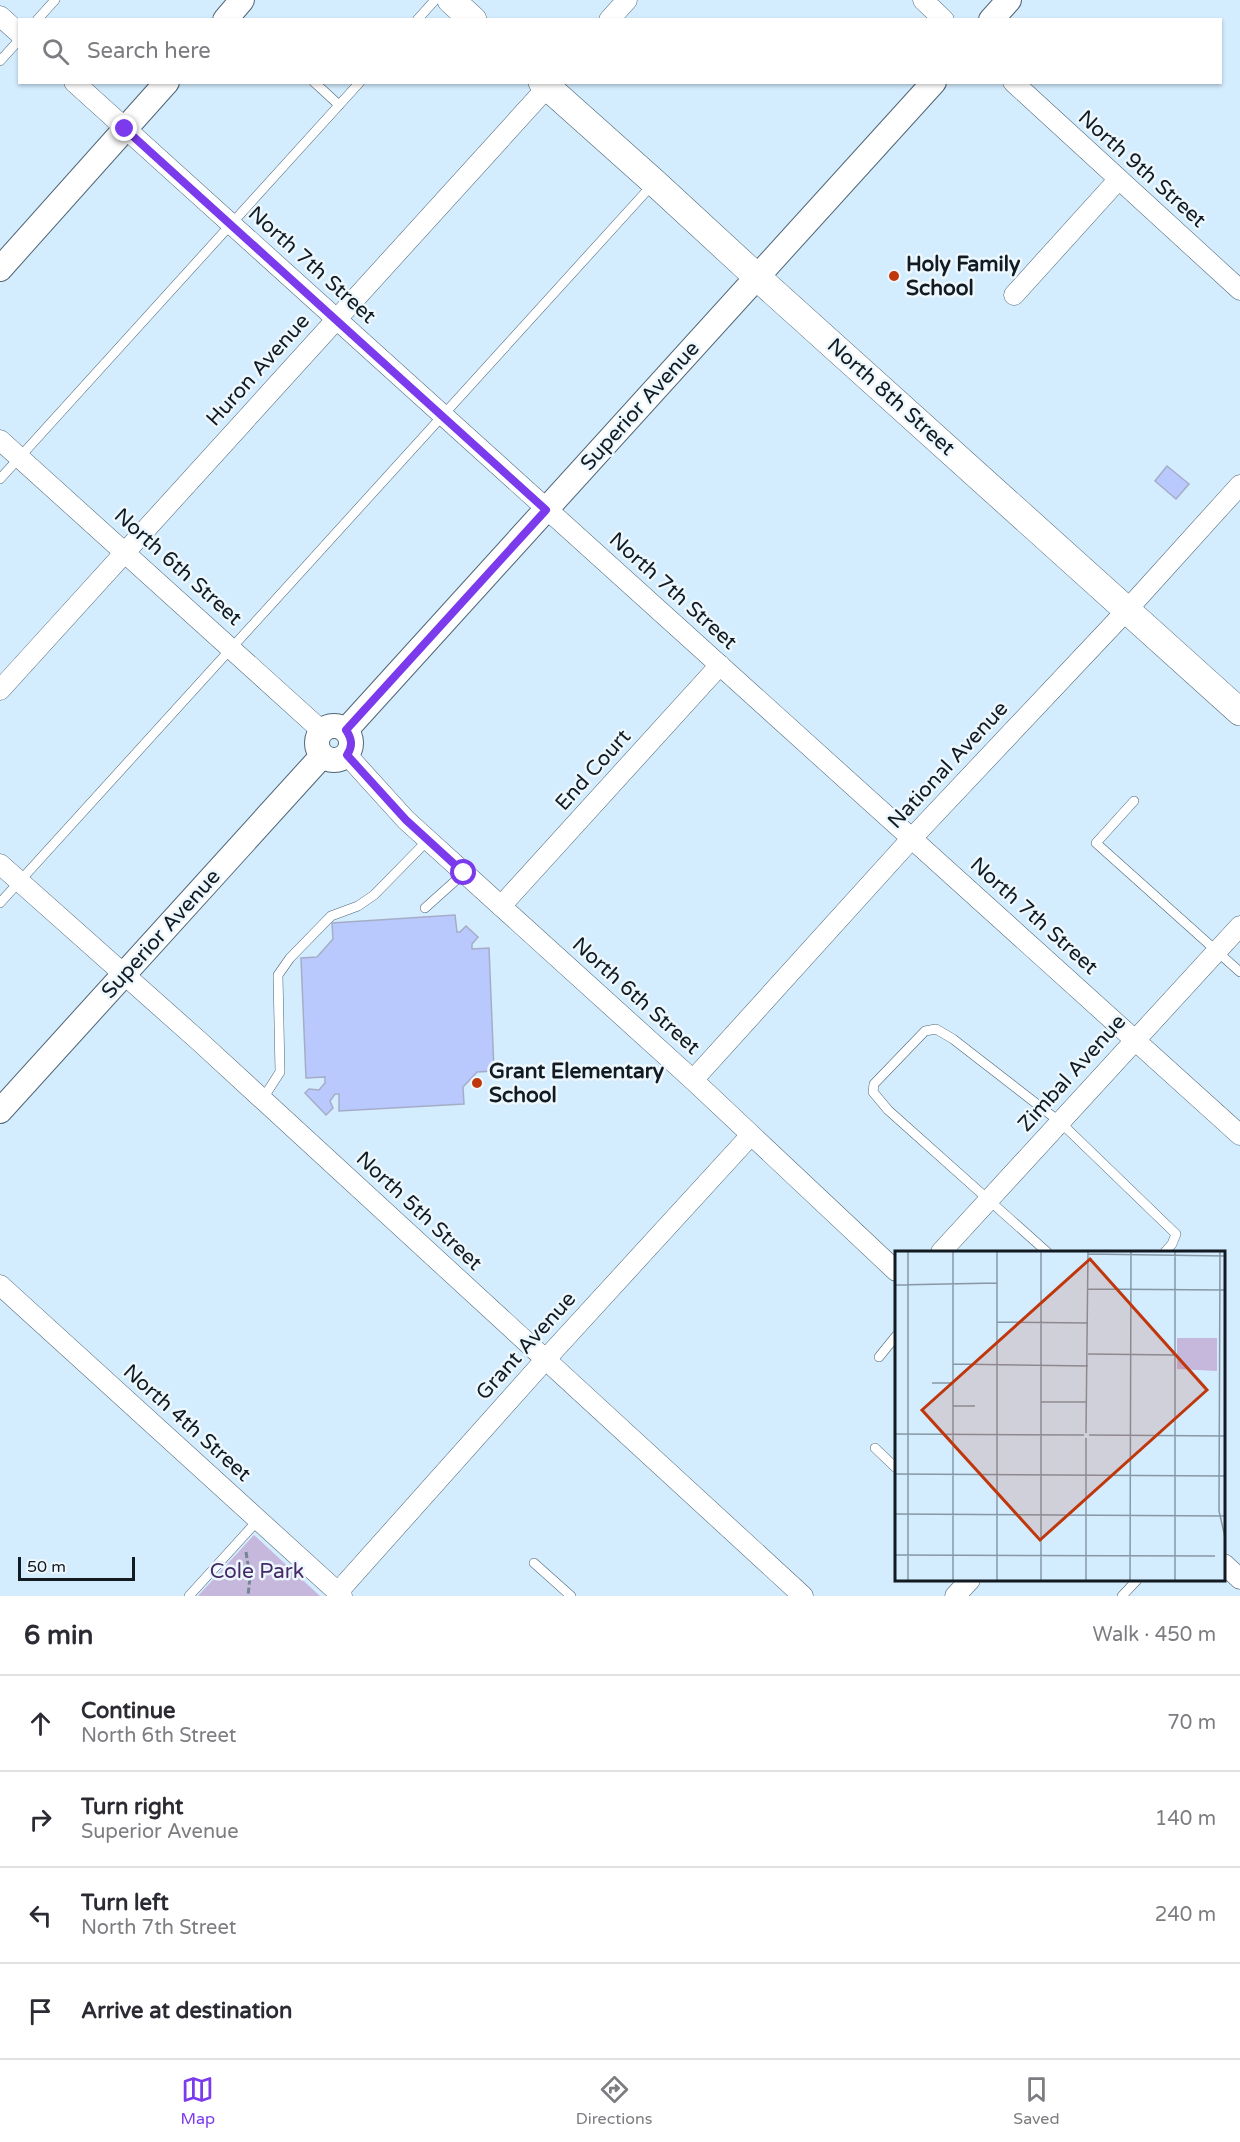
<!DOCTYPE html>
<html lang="en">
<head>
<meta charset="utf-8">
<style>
  :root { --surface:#fff; --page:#f7f7f7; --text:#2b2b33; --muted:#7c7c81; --line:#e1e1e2; --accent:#7c3aed }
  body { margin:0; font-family:"Varela Round",sans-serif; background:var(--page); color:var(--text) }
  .scale { position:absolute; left:18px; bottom:15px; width:117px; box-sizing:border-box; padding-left:6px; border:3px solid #121b21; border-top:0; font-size:16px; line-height:21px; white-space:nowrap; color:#121b21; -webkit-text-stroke:4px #edf7fe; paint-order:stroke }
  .stop { position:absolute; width:18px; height:18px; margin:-14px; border:4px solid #7c3aed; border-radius:50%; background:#fff }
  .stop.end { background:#7c3aed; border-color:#fff; box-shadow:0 2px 6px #0008 }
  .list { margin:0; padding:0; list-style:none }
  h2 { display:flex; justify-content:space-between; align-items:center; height:78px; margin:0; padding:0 24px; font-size:26px }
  h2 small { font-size:20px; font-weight:400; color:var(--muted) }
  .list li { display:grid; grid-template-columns:39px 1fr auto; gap:18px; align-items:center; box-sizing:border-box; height:96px; padding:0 24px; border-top:2px solid var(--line) }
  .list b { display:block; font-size:22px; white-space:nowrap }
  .list p { margin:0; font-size:20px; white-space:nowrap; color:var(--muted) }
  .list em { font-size:20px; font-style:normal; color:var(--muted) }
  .icon { flex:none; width:33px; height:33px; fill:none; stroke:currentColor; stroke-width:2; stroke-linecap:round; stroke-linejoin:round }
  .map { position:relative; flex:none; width:1240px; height:1596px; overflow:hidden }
  .search { position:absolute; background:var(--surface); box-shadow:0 2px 4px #0004; left:18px; right:18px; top:18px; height:66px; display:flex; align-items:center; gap:15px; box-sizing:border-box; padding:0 21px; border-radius:0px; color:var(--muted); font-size:22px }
  .sheet { height:462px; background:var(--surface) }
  nav { display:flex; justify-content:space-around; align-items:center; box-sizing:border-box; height:84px; border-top:2px solid var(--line); background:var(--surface); font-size:16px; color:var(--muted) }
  nav a { display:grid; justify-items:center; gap:3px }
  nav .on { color:var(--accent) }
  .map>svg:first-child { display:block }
</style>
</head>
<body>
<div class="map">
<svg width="1240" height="1596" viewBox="0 0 1240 1596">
  <rect width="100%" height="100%" fill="#d3ecfe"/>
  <path fill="#c6b7dd" d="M254,1535L320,1596H198Z"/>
  <g fill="#bac9fd" stroke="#a5adc6" stroke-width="1.5">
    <path d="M1167,466L1189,484L1176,499L1155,481Z"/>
    <path d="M455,915L457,932H460L466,926L478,937L472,944V949L489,948L494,1071L477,1072L463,1087L464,1104L339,1111V1094H335L330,1101L333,1108L326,1115L305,1093L309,1089L319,1090L325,1083V1077L306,1078L301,958L317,957L333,939L332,923Z"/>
  </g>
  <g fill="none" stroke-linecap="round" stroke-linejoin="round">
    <defs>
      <g id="service">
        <path d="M37,20L55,0"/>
        <path d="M417,20L435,0"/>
        <path d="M0,61L20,39"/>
        <path d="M314,82L339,105"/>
        <path d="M0,479L360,82"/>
        <path d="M1134,801L1096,843L1240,972"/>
        <path d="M0,903L653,184"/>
        <path d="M425,908L464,873"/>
        <path d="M262,1100L280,1072L278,975L290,958L331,916L358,906L374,895L428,840"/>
        <path d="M1047,1252L888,1110L873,1092L874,1084L925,1031L936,1029L953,1039L1060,1122L1176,1234L1172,1244L1165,1252"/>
        <path d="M879,1357L896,1336"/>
        <path d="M875,1448L896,1468"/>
        <path d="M534,1563L571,1596"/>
        <path d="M189,1596L258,1520"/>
        <path d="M1122,1596L1137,1580"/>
      </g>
      <g id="minor">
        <path d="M923,0L944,20"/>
        <path d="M0,16L20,34"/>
        <path d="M609,20L627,0"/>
        <path d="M74,82L1240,1135"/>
        <path d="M1013,82L1240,290"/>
        <path d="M1014,295L1118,180"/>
        <path d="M0,440L322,731"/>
        <path d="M0,690L552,82"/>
        <path d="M347,755L406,820L693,1080L896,1271"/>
        <path d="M0,864L199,1041L803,1596"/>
        <path d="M501,906L720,665"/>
        <path d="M693,1080L912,838L1127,610L1240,485"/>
        <path d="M941,1252L1240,926"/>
        <path d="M0,1285L342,1596"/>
        <path d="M1224,1564L1240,1579"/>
        <path d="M338,1592L545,1360L751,1135"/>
        <path d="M955,1596L970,1580"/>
      </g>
      <g id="tertiary">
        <path d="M225,20L242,0"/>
        <path d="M991,20L1009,0"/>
        <path d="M0,269L167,82"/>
        <circle cx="334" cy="743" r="17"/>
        <path d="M346,730L934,82"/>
        <path d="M0,1111L322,756"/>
      </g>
      <g id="secondary">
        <path d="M451,0L473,20"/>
        <path d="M542,82L654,182L757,277L1240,712"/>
      </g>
    </defs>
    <use href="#service" stroke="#4f6575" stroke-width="10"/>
    <use href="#minor" stroke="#4f6575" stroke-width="21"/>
    <use href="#tertiary" stroke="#4f6575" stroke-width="26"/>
    <use href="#secondary" stroke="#4f6575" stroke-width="28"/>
    <path stroke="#748591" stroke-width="3" stroke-dasharray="6 3" stroke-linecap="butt" d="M246,1552L250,1577L248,1596"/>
    <use href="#service" stroke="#fff" stroke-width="9"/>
    <use href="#minor" stroke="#fff" stroke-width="20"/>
    <use href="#tertiary" stroke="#fff" stroke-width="24"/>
    <use href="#secondary" stroke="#fff" stroke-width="27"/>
  </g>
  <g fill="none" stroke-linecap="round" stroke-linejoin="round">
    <path stroke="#7c3aed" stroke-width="8" d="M125,129L546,510L346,730C352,739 353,746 347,755L406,820L464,873"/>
  </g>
  <g fill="#c0370c" stroke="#edf7fe" stroke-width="2">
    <circle cx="894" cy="276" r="6"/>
    <circle cx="477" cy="1083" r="6"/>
  </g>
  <g text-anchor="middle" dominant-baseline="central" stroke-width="5" stroke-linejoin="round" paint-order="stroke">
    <g font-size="21" fill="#121b21" stroke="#edf7fe">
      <text transform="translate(1142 169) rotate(42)">North 9th Street</text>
      <text transform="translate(312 265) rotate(42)">North 7th Street</text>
      <text transform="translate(258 370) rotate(-48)">Huron Avenue</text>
      <text transform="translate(891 397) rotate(42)">North 8th Street</text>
      <text transform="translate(640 406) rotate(-48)">Superior Avenue</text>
      <text transform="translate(178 567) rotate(42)">North 6th Street</text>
      <text transform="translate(673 591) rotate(42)">North 7th Street</text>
      <text transform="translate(948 765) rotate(-47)">National Avenue</text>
      <text transform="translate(593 770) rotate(-48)">End Court</text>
      <text transform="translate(1034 916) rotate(42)">North 7th Street</text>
      <text transform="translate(161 934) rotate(-48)">Superior Avenue</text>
      <text transform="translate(636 996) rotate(42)">North 6th Street</text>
      <text transform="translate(1072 1073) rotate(-48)">Zimbal Avenue</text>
      <text transform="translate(419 1211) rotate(43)">North 5th Street</text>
      <text transform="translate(526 1346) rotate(-48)">Grant Avenue</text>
      <text transform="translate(187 1423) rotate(42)">North 4th Street</text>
    </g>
    <g font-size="21" font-weight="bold" fill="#121b21" stroke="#edf7fe" text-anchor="start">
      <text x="906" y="264">Holy Family<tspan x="906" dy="24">School</tspan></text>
      <text x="489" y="1071">Grant Elementary<tspan x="489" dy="24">School</tspan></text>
    </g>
    <g font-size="21" fill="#462a67" stroke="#edf7fe">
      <text x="257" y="1571">Cole Park</text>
    </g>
  </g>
  <g transform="translate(895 1251)">
    <rect width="330" height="330" fill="#d3ecfe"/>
    <path d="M282,87H322V120L282,118Z" fill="#c6b7dd"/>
    <path fill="none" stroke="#8698a6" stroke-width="1.5" d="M13,0V330M325,0L324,260L330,286M193,3L330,5M0,34L102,32M193,38L330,39M102,71L193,72M193,103L280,104M58,113L193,115M37,132H58M146,151H192M58,155H80M191,182L193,0M0,183L189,184M194,184L330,185M0,223L330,225M0,263L330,265M0,304L320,305M58,330V0M102,330V0M146,330V0M191,330V187M235,330L236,0M280,330V0"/>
    <path fill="#c0370c" fill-opacity="0.15" stroke="#c0370c" stroke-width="3" d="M195,8L312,139L145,289L27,159Z"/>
    <rect width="330" height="330" fill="none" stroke="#121b21" stroke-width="3"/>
  </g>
</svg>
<div class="scale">50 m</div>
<div class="stop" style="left:464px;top:873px"></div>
<div class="stop end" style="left:125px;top:129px"></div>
<div class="search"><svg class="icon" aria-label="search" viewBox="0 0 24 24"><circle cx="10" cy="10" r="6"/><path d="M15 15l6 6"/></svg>Search here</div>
</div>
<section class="sheet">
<h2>6 min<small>Walk · 450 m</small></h2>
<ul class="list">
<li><svg class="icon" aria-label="ahead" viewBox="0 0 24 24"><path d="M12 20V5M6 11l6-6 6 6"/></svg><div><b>Continue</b><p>North 6th Street</p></div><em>70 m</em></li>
<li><svg class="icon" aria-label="right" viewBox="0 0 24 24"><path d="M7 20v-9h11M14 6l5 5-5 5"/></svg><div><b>Turn right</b><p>Superior Avenue</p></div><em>140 m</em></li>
<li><svg class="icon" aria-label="left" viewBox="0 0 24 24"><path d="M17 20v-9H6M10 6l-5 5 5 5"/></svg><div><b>Turn left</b><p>North 7th Street</p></div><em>240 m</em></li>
<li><svg class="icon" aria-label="arrive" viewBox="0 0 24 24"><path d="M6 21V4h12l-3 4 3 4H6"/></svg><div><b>Arrive at destination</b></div></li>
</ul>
</section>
<nav>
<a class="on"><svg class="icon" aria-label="map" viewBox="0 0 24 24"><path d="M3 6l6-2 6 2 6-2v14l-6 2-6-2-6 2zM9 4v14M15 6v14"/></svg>Map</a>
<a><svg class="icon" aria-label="directions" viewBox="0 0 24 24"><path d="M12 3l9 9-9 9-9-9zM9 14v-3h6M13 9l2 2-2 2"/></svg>Directions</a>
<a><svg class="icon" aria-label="saved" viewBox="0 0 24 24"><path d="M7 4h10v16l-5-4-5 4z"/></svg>Saved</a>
</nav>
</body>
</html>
